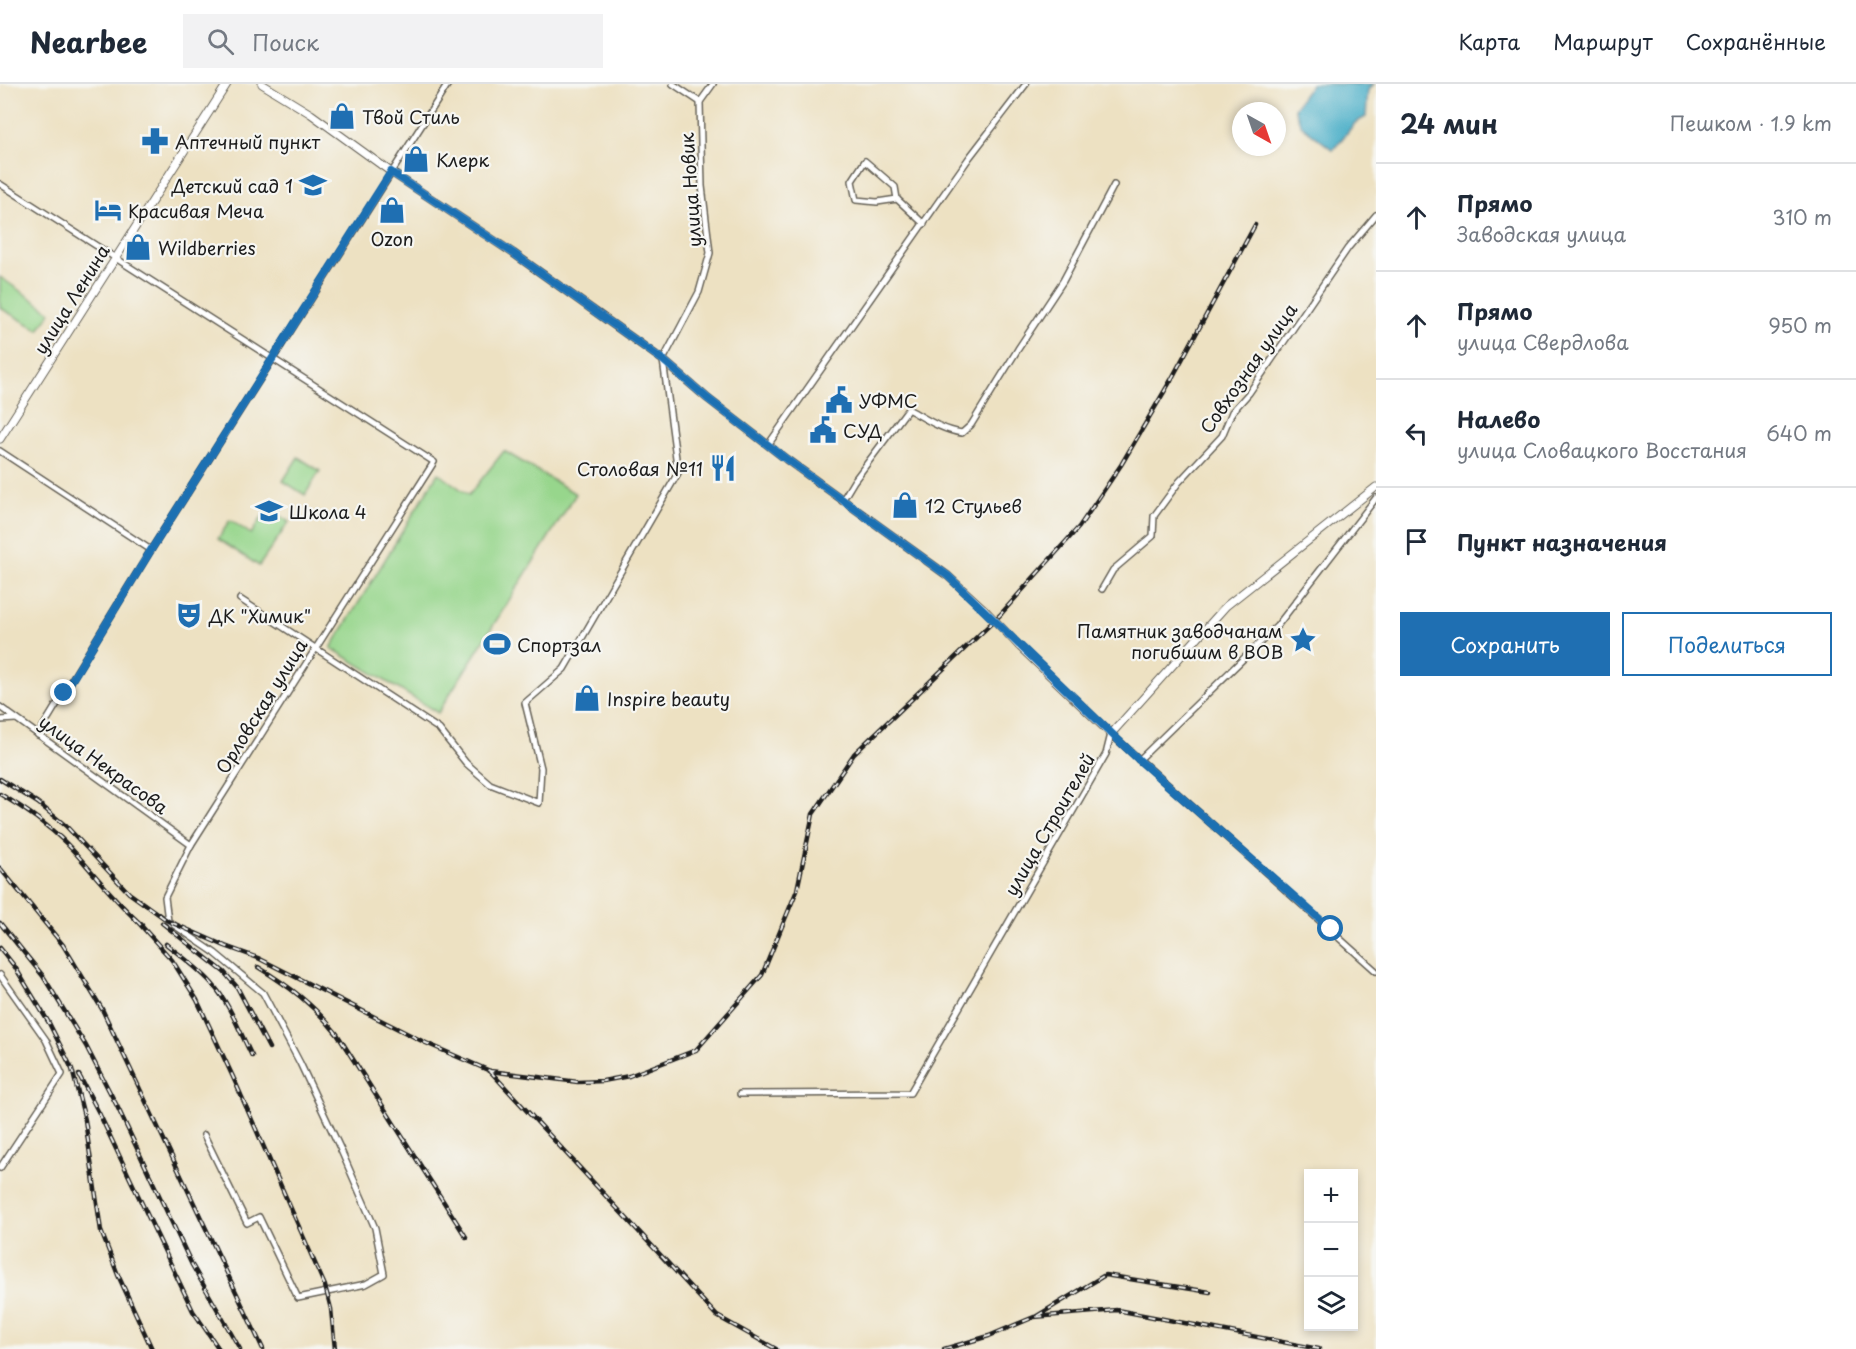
<!DOCTYPE html>
<html lang="ru">
<head>
<meta charset="utf-8">
<style>
  :root { --surface:#fff; --page:#f2f2f3; --text:#1f2937; --muted:#747a83; --line:#e0e1e3; --accent:#1f6fb2 }
  body { margin:0; font-family:"Playpen Sans",sans-serif; background:var(--page); color:var(--text) }
  .controls { position:absolute; right:18px; bottom:18px; display:grid; overflow:hidden; border-radius:0px; box-shadow:0 3px 9px #0003 }
  .controls button { width:54px; height:54px; display:grid; place-items:center; padding:0; border:0; border-bottom:2px solid var(--line); background:var(--surface); color:var(--text); font:30px sans-serif }
  .compass { position:absolute; left:1232px; top:18px; width:54px; height:54px; border-radius:50%; background:var(--surface); box-shadow:0 3px 9px #0003; rotate:140deg }
  .stop { position:absolute; width:18px; height:18px; margin:-14px; border:4px solid #1f6fb2; border-radius:50%; background:#fff }
  .stop.end { background:#1f6fb2; border-color:#fff; box-shadow:0 2px 6px #0008 }
  .list { margin:0; padding:0; list-style:none }
  h2 { display:flex; justify-content:space-between; align-items:center; height:78px; margin:0; padding:0 24px; font-size:26px }
  h2 small { font-size:20px; font-weight:400; color:var(--muted) }
  .list li { display:grid; grid-template-columns:39px 1fr auto; gap:18px; align-items:center; box-sizing:border-box; height:108px; padding:0 24px; border-top:2px solid var(--line) }
  .list b { display:block; font-size:22px; white-space:nowrap }
  .list p { margin:0; font-size:20px; white-space:nowrap; color:var(--muted) }
  .list em { font-size:20px; font-style:normal; color:var(--muted) }
  .actions { display:flex; gap:12px; padding:18px 24px }
  .actions a { flex:1; padding:14px 0; border:2px solid var(--accent); border-radius:0px; text-align:center; font-size:21px; color:var(--accent) }
  .actions .main { background:var(--accent); color:#fff }
  .icon { flex:none; width:33px; height:33px; fill:none; stroke:currentColor; stroke-width:2; stroke-linecap:round; stroke-linejoin:round }
  .map { position:relative; flex:none; width:1376px; height:1265px; overflow:hidden }
  header { display:flex; align-items:center; gap:36px; box-sizing:border-box; height:84px; padding:0 30px; background:var(--surface); border-bottom:2px solid var(--line) }
  header strong { font-size:28px }
  nav { display:flex; gap:33px; margin-inline-start:auto; font-size:21px }
  .search { width:420px; height:54px; background:var(--page); display:flex; align-items:center; gap:15px; box-sizing:border-box; padding:0 21px; border-radius:0px; color:var(--muted); font-size:22px }
  main { display:flex }
  aside { flex:1; background:var(--surface) }
  .map>svg:first-child { display:block }
</style>
</head>
<body>
<header>
<strong>Nearbee</strong>
<div class="search"><svg class="icon" aria-label="search" viewBox="0 0 24 24"><circle cx="10" cy="10" r="6"/><path d="M15 15l6 6"/></svg>Поиск</div>
<nav><a>Карта</a><a>Маршрут</a><a>Сохранённые</a></nav>
</header>
<main>
<div class="map">
<svg width="1376" height="1265" viewBox="0 0 1376 1265">
  <rect width="100%" height="100%" fill="#f6f6f2"/>
  <filter id="ink" filterUnits="userSpaceOnUse"><feTurbulence type="fractalNoise" baseFrequency=".0167" numOctaves="2"/><feDisplacementMap in="SourceGraphic" scale="12" xChannelSelector="R" yChannelSelector="G"/><feConvolveMatrix kernelMatrix="1 2 1 2 8 2 1 2 1" color-interpolation-filters="sRGB"/></filter>
  <filter id="wash" filterUnits="userSpaceOnUse"><feTurbulence type="fractalNoise" baseFrequency=".008" numOctaves="4" result="noise"/><feDisplacementMap in="SourceGraphic" scale="24" xChannelSelector="R" yChannelSelector="G"/><feGaussianBlur stdDeviation="1.35" result="paint"/><feColorMatrix in="noise" values="0 0 0 0 0 0 0 0 0 0 0 0 0 0 0 0 0 1.4 0 .05"/><feComposite in="paint" operator="in"/></filter>
  <g filter="url(#wash)">
    <rect width="100%" height="100%" fill="#ede1c2"/>
    <g fill="#97d68c" stroke="#5a7954" stroke-width="1.5">
      <path d="M0,193L51,228L39,246L0,224Z"/>
      <path d="M504,367L576,410L438,629L331,564L438,389L469,411Z"/>
      <path d="M298,373L320,387L305,411L283,397Z"/>
      <path d="M268,424L289,438L259,482L218,455L230,436L251,450Z"/>
    </g>
    <path fill="#47adc7" stroke="#326472" stroke-width="1.5" d="M1311,0H1374L1368,6L1366,33L1355,39L1333,66L1301,41L1294,24Z"/>
  </g>
  <g filter="url(#ink)">
    <g fill="none" stroke-linecap="round" stroke-linejoin="round">
      <defs>
        <g id="street">
          <path d="M673,0L700,18"/>
          <path d="M0,100L434,378L191,761L165,813L168,837L215,869L263,909L300,979L340,1064L375,1144L384,1190L366,1200L298,1214L259,1133L247,1139L204,1051"/>
          <path d="M897,115L895,103L865,77L852,97L856,116L877,118L897,115L924,140"/>
          <path d="M768,361L969,74L1026,0"/>
          <path d="M0,367L151,466"/>
          <path d="M842,417L854,397L908,325C926,335 942,346 962,349L971,341L1018,265L1063,197L1114,101"/>
          <path d="M1102,505L1113,486L1153,452L1154,432L1179,398L1222,352L1232,328L1249,309L1348,164L1376,131"/>
          <path d="M240,515L439,645L466,679L490,700L539,719L541,684L525,619L564,585L678,389L663,276L699,208L710,169L702,102L700,18L713,0"/>
          <path d="M0,623L191,761"/>
          <path d="M0,636L16,635"/>
          <path d="M38,651L151,466L448,0"/>
          <path d="M1139,676L1277,542L1376,414"/>
          <path d="M0,891L46,956L62,990L0,1084"/>
          <path d="M740,1010L910,1009L1106,670L1111,650L1376,887"/>
        </g>
        <g id="secondary">
          <path d="M262,0L311,30L391,88L513,169L663,276L707,314L786,375L948,492L984,525"/>
          <path d="M0,355L227,0"/>
          <path d="M1019,562L1111,650L1226,522L1376,403"/>
        </g>
      </defs>
      <use href="#street" stroke="#656156" stroke-width="8"/>
      <use href="#secondary" stroke="#656156" stroke-width="9"/>
      <use href="#street" stroke="#fff" stroke-width="5"/>
      <use href="#secondary" stroke="#fff" stroke-width="7"/>
      <defs>
        <g id="rail">
          <path d="M0,695L38,719L66,742L129,809L168,837L225,862L258,874L426,959L490,987L578,998L603,997L629,992L696,966L762,891L797,806L813,730L854,670L1000,531L1079,443L1121,381L1171,296L1255,141"/>
          <path d="M0,710C24,724 47,740 67,760C92,786 114,817 142,841"/>
          <path d="M0,784L63,861L102,925L263,1265"/>
          <path d="M136,836L172,876L197,916L233,993L325,1202L331,1225L335,1265"/>
          <path d="M0,839L43,892L86,962L117,1022L192,1181L240,1265"/>
          <path d="M162,839L224,888L237,903L269,964"/>
          <path d="M166,860C182,873 201,886 214,902C231,922 240,949 252,972"/>
          <path d="M0,864L15,883L49,939L72,985L85,1036L101,1147L118,1191L152,1265"/>
          <path d="M258,883C289,902 314,921 337,950L466,1153"/>
          <path d="M490,987L717,1232L776,1265"/>
          <path d="M79,991L99,1029L193,1227L219,1265"/>
          <path d="M1037,1232L1105,1191L1210,1208"/>
          <path d="M944,1265L989,1252L1034,1233L1117,1226L1319,1265"/>
        </g>
      </defs>
      <use href="#rail" stroke="#1c1c1c" stroke-width="4.5"/>
      <use href="#rail" stroke="#f6f6f2" stroke-width="2" stroke-dasharray="7" stroke-linecap="butt"/>
      <defs>
        <path id="secondary-bridge" d="M984,525L1019,562"/>
      </defs>
      <use href="#secondary-bridge" stroke="#656156" stroke-width="9" stroke-linecap="butt"/>
      <use href="#secondary-bridge" stroke="#fff" stroke-width="7"/>
    </g>
  </g>
  <g fill="none" stroke-linecap="round" stroke-linejoin="round" filter="url(#ink)">
    <path stroke="#1f6fb2" stroke-width="8" d="M64,609L151,466L391,88L513,169L663,276L707,314L786,375L948,492L1139,676L1331,845"/>
  </g>
  <defs>
    <symbol id="shop-bare" viewBox="-9 -9 18 18"><path d="M-5-2.5h2.3a2.7 3.5 0 0 1 5.4 0H5L5.5 6h-11ZM-1.5-2.5h3a1.5 2.3 0 0 0-3 0Z" fill="#1f6fb2" stroke="#f6f6f2" stroke-width="2.5" paint-order="stroke"/></symbol>
    <symbol id="pharmacy-bare" viewBox="-9 -9 18 18"><path d="M-2-6h4v4h4v4h-4v4h-4v-4h-4v-4h4Z" fill="#1f6fb2" stroke="#f6f6f2" stroke-width="2.5" paint-order="stroke"/></symbol>
    <symbol id="school-bare" viewBox="-9 -9 18 18"><path d="M0-5L7-2L0 1L-7-2ZM-4 1L0 2.5L4 1V4Q0 6-4 4Z" fill="#1f6fb2" stroke="#f6f6f2" stroke-width="2.5" paint-order="stroke"/></symbol>
    <symbol id="hotel-bare" viewBox="-9 -9 18 18"><path d="M-6-4.5h1.5V1H6V5H4.5V3h-9V5H-6ZM-4 0a1.8 1.8 0 1 1 3.6 0ZM.5 0V-2.5h3Q6-2.5 6 0Z" fill="#1f6fb2" stroke="#f6f6f2" stroke-width="2.5" paint-order="stroke"/></symbol>
    <symbol id="civic-bare" viewBox="-9 -9 18 18"><path d="M-.6-6.5H3V-4.5H.6V-3L4-1V1h2V6H-6V1h2V-1L-.6-3ZM-1.2 2.5V6h2.4V2.5Z" fill="#1f6fb2" stroke="#f6f6f2" stroke-width="2.5" paint-order="stroke"/></symbol>
    <symbol id="restaurant-bare" viewBox="-9 -9 18 18"><path d="M-5-6h1v4h1v-4h1v4h1v-4h1v5L-1.5 .5V6h-2V.5L-5-1ZM5-6V6H3V1.5H1.5Q1.5-4 5-6Z" fill="#1f6fb2" stroke="#f6f6f2" stroke-width="2.5" paint-order="stroke"/></symbol>
    <symbol id="theatre-bare" viewBox="-9 -9 18 18"><path d="M-5-5.5Q0-4 5-5.5V0Q5 5 0 6Q-5 5-5 0ZM-3.3-2.5H-1v1.5H-3.3ZM1-2.5H3.3v1.5H1ZM-2.8 1Q0 5.5 2.8 1Z" fill="#1f6fb2" stroke="#f6f6f2" stroke-width="2.5" paint-order="stroke"/></symbol>
    <symbol id="sight-bare" viewBox="-9 -9 18 18"><path d="M0-6L1.8-2.2L6-1.7L2.9 1.2L3.7 5.4L0 3.3L-3.7 5.4L-2.9 1.2L-6-1.7L-1.8-2.2Z" fill="#1f6fb2" stroke="#f6f6f2" stroke-width="2.5" paint-order="stroke"/></symbol>
    <symbol id="stadium-bare" viewBox="-9 -9 18 18"><path d="M0-5a6.5 5 0 1 0 0 10a6.5 5 0 1 0 0-10ZM-3.5-1.8h7v3.6h-7Z" fill="#1f6fb2" stroke="#f6f6f2" stroke-width="2.5" paint-order="stroke"/></symbol>
  </defs>
  <g fill-rule="evenodd">
    <use href="#shop-bare" x="323" y="13" width="38" height="38"/>
    <use href="#pharmacy-bare" x="136" y="38" width="38" height="38"/>
    <use href="#shop-bare" x="397" y="56" width="38" height="38"/>
    <use href="#school-bare" x="294" y="82" width="38" height="38"/>
    <use href="#hotel-bare" x="89" y="107" width="38" height="38"/>
    <use href="#shop-bare" x="373" y="107" width="38" height="38"/>
    <use href="#shop-bare" x="119" y="144" width="38" height="38"/>
    <use href="#civic-bare" x="820" y="297" width="38" height="38"/>
    <use href="#civic-bare" x="804" y="327" width="38" height="38"/>
    <use href="#restaurant-bare" x="704" y="365" width="38" height="38"/>
    <use href="#shop-bare" x="886" y="402" width="38" height="38"/>
    <use href="#school-bare" x="250" y="408" width="38" height="38"/>
    <use href="#theatre-bare" x="170" y="512" width="38" height="38"/>
    <use href="#sight-bare" x="1284" y="537" width="38" height="38"/>
    <use href="#stadium-bare" x="478" y="541" width="38" height="38"/>
    <use href="#shop-bare" x="568" y="595" width="38" height="38"/>
  </g>
  <g text-anchor="middle" dominant-baseline="central" stroke-width="4.5" stroke-linejoin="round" paint-order="stroke">
    <g font-size="18" fill="#1c1c1c" stroke="#f6f6f2" text-anchor="start">
      <text x="362" y="32">Твой Стиль</text>
      <text x="175" y="57">Аптечный пункт</text>
      <text x="436" y="75">Клерк</text>
      <text x="293" y="101" text-anchor="end">Детский сад 1</text>
      <text x="128" y="126">Красивая Меча</text>
      <text x="392" y="154" text-anchor="middle">Ozon</text>
      <text x="158" y="163">Wildberries</text>
      <text x="859" y="316">УФМС</text>
      <text x="843" y="346">СУД</text>
      <text x="703" y="384" text-anchor="end">Столовая №11</text>
      <text x="925" y="421">12 Стульев</text>
      <text x="289" y="427">Школа 4</text>
      <text x="209" y="531">ДК "Химик"</text>
      <text x="1283" y="546" text-anchor="end">Памятник заводчанам<tspan x="1283" dy="21">погибшим в ВОВ</tspan></text>
      <text x="517" y="560">Спортзал</text>
      <text x="607" y="614">Inspire beauty</text>
    </g>
    <g font-size="18" fill="#1c1c1c" stroke="#f6f6f2">
      <text transform="translate(690 106) rotate(-94)">улица Новик</text>
      <text transform="translate(71 215) rotate(-58)">улица Ленина</text>
      <text transform="translate(1248 284) rotate(-55)">Совхозная улица</text>
      <text transform="translate(261 622) rotate(-58)">Орловская улица</text>
      <text transform="translate(104 680) rotate(36)">улица Некрасова</text>
      <text transform="translate(1049 740) rotate(-60)">улица Строителей</text>
    </g>
  </g>
</svg>
<div class="controls">
<button>+</button>
<button>−</button>
<button><svg class="icon" aria-label="layers" viewBox="0 0 24 24"><path d="M12 4l9 5-9 5-9-5zM3 14l9 5 9-5"/></svg></button>
</div>
<svg class="compass" viewBox="-18 -18 36 36"><path d="M0-13l5 13h-10z" fill="#e53935"/><path d="M0 13l5-13h-10z" fill="#747a83"/></svg>
<div class="stop" style="left:1331px;top:845px"></div>
<div class="stop end" style="left:64px;top:609px"></div>
</div>
<aside>
<h2>24 мин<small>Пешком · 1.9 km</small></h2>
<ul class="list">
<li><svg class="icon" aria-label="ahead" viewBox="0 0 24 24"><path d="M12 20V5M6 11l6-6 6 6"/></svg><div><b>Прямо</b><p>Заводская улица</p></div><em>310 m</em></li>
<li><svg class="icon" aria-label="ahead" viewBox="0 0 24 24"><path d="M12 20V5M6 11l6-6 6 6"/></svg><div><b>Прямо</b><p>улица Свердлова</p></div><em>950 m</em></li>
<li><svg class="icon" aria-label="left" viewBox="0 0 24 24"><path d="M17 20v-9H6M10 6l-5 5 5 5"/></svg><div><b>Налево</b><p>улица Словацкого Восстания</p></div><em>640 m</em></li>
<li><svg class="icon" aria-label="arrive" viewBox="0 0 24 24"><path d="M6 21V4h12l-3 4 3 4H6"/></svg><div><b>Пункт назначения</b></div></li>
</ul>
<div class="actions"><a class="main">Сохранить</a><a>Поделиться</a></div>
</aside>
</main>
</body>
</html>
